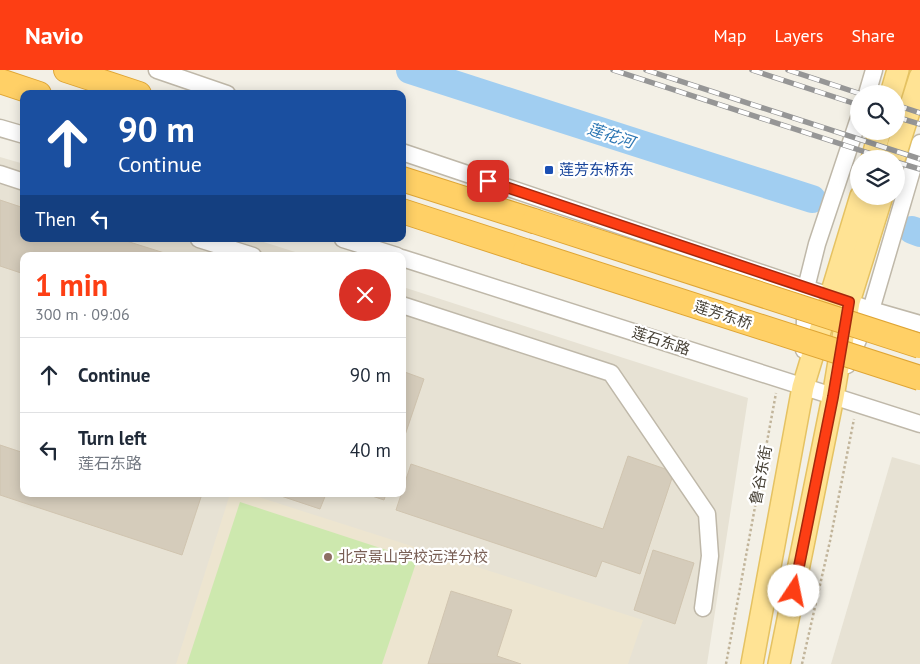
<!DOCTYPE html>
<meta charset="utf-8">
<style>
body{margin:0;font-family:"PT Sans","Noto Sans SC",sans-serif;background:#f6f6f7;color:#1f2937;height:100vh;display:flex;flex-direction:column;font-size:19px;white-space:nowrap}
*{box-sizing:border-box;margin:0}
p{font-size:16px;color:#747a83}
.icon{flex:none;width:28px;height:28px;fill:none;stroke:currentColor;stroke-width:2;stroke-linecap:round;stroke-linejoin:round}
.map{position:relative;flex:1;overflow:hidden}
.details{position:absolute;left:20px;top:182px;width:386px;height:245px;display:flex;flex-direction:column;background:#fff;border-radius:10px;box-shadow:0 2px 12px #0003}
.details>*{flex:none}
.top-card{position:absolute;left:20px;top:20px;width:386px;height:152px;border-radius:10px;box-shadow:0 2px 12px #0003;background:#1a4fa0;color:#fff;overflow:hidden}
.tools{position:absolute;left:850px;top:15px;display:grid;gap:10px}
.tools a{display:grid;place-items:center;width:55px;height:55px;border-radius:50%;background:#fff;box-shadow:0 2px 12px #0003;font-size:25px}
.pin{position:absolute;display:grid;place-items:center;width:42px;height:42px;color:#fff;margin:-21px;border-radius:10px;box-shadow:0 2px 8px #0006}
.me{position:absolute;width:55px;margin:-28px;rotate:11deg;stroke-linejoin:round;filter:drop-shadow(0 0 4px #0008)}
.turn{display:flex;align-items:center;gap:18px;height:105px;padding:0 15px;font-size:22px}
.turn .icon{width:65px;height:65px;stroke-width:2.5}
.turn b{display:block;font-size:35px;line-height:42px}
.then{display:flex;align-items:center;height:48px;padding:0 15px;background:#0003;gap:10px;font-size:19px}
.round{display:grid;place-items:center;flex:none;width:52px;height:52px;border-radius:26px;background:#f6f6f7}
.headline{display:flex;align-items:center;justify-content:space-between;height:85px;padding:0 15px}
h1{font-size:30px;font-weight:600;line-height:38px;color:#fd3e14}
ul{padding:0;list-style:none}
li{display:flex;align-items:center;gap:15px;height:75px;padding:0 15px;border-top:1px solid #e0e1e3}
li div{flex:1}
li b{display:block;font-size:19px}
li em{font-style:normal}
header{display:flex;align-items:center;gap:30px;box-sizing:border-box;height:70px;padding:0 25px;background:#fd3e14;color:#fff}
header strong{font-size:24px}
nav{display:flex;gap:28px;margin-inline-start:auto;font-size:18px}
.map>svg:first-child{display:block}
</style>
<header>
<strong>Navio</strong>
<nav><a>Map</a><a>Layers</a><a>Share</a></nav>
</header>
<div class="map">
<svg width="920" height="594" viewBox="0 0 920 594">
<rect width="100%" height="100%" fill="#f3f0e6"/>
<g fill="#e7e2d4">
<path d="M0,87L24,94V169H254L308,186H24V424H402L403,217L748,328L707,594H0Z"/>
<path d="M892,387L920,395V594H831Z"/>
</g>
<path fill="#ede5d0" d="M230,424H249L643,550L628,594H176Z"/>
<path fill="#cde8ae" d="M240,432L417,490L382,594H187Z"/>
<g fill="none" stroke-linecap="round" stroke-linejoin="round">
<g stroke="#a1cef1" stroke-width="28">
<path d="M410,0L812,129"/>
<path d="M912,160L920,163"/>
</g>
</g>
<g fill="#d5ccbb" stroke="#d0c4af">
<path d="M0,130L24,138V169H120L174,186H24V204L0,196Z"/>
<path d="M402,301L424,309L402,374Z"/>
<path d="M0,375L24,383V424H148L155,426L156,424H202L182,485L0,425Z"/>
<path d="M628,386L674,402L640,504L602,491L596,507L396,440L411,394L603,459Z"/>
<path d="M282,424H326L320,439L281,426Z"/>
<path d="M366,424H386L384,430Z"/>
<path d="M653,480L694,493L675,554L634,540Z"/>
<path d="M451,521L512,540L497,586L521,594H428Z"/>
</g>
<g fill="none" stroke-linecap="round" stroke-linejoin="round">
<g stroke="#bfb8a9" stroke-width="19">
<g id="minor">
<path d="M157,0L227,24"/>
<path d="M867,24L874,0"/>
<path d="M0,58L24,65"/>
<path d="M402,82L871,240L920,254"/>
<path d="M0,104L24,112"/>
<path d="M199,169L253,186"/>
<path d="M343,169L397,186"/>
<path d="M402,188L920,354"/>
<path d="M402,235L611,303L707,444L710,486L703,538"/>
<path d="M804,280L806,218L817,174L859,48"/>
<path d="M847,295L871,240L920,73"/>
</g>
</g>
<g stroke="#e5c262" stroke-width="24">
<g id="major">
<path d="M891,24L898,0"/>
<path d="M872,89L880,61"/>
<path d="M894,89L920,7"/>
<path d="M752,594L803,317L861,126"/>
<path d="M779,594L833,327L849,232L882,126"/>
</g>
</g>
<g stroke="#dfa534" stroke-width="26">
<g id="highway">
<path d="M66,0L139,24"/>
<path d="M0,11L39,24"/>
<path d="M402,109L534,151"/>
<path d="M402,141L525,181"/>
</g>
</g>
<g stroke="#c1b49a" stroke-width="2.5" stroke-dasharray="2.5 2.5" stroke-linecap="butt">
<path d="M726,594L776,323"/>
<path d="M802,594L830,471L854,349"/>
</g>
<use href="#minor" stroke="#fff" stroke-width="16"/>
<use href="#major" stroke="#ffe394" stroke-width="21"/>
<use href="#highway" stroke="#ffd066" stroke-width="24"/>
<g stroke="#969696" stroke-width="5.5">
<g id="rail">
<path d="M613,0L887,89"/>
<path d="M646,0L920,89"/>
<path d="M752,0L859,35"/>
<path d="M788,0L861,24"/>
<path d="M896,35L920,43"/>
<path d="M896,47L920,54"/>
<path d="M896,92L920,99"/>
</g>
</g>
<use href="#rail" stroke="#fff" stroke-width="4" stroke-dasharray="11" stroke-linecap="butt"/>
<g stroke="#dfa534" stroke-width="26" stroke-linecap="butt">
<g id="highway-bridge">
<path d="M534,151L920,276"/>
<path d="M525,181L920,308"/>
</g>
</g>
<use href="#highway-bridge" stroke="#ffd066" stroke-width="24"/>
</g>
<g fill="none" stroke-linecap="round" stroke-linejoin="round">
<g stroke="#a4280d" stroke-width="12">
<path id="route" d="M488,111L849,232L833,327L794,521"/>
</g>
<use href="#route" stroke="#fd3e14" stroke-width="9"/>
</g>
<rect fill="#1a4fb4" stroke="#fff" stroke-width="2" x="544" y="95" width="10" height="10" rx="2.5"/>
<circle fill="#8d6e63" stroke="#fff" stroke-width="2" cx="328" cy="487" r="5"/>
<g text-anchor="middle" stroke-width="4.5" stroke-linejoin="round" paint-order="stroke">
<g font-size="15" fill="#164399" stroke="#fff" text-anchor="start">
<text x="559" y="105">莲芳东桥东</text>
</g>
<g font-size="15" fill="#464035" stroke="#fff">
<text transform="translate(723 245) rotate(18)" y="5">莲芳东桥</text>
<text transform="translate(661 271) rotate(18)" y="5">莲石东路</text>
<text transform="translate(761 405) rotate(-79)" y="5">鲁谷东街</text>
</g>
<g font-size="15" fill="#785e54" stroke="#fff" text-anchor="start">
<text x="338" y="492">北京景山学校远洋分校</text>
</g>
<g font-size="16" font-style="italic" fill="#2d77b4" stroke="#fff">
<text transform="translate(611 65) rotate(18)" y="6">莲花河</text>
</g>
</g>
</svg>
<div class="tools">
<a><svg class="icon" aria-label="search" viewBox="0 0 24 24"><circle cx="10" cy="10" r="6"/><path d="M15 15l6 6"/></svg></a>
<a><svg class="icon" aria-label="layers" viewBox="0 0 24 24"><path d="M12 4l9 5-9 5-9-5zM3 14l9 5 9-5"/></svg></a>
</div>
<div class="pin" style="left:488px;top:111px;background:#d93025"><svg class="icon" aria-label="arrive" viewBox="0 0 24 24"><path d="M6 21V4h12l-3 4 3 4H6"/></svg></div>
<svg class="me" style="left:794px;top:521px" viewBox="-20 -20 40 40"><circle r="19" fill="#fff"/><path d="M0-13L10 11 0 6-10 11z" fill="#fd3e14"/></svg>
<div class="top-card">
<div class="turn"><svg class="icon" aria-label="ahead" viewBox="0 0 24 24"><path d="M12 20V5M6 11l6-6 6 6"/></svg><div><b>90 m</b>Continue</div></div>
<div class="then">Then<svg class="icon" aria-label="left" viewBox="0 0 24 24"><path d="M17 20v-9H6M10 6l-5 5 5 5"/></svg></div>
</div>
<section class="details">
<div class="headline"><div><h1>1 min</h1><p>300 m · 09:06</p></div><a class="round" style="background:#d93025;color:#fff"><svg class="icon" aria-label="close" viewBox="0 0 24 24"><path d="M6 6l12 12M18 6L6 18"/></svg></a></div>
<ul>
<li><svg class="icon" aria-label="ahead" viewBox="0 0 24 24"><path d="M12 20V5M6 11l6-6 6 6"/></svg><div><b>Continue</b></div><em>90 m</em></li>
<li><svg class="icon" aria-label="left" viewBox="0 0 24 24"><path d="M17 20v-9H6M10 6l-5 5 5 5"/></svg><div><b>Turn left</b><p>莲石东路</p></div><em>40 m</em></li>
</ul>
</section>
</div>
